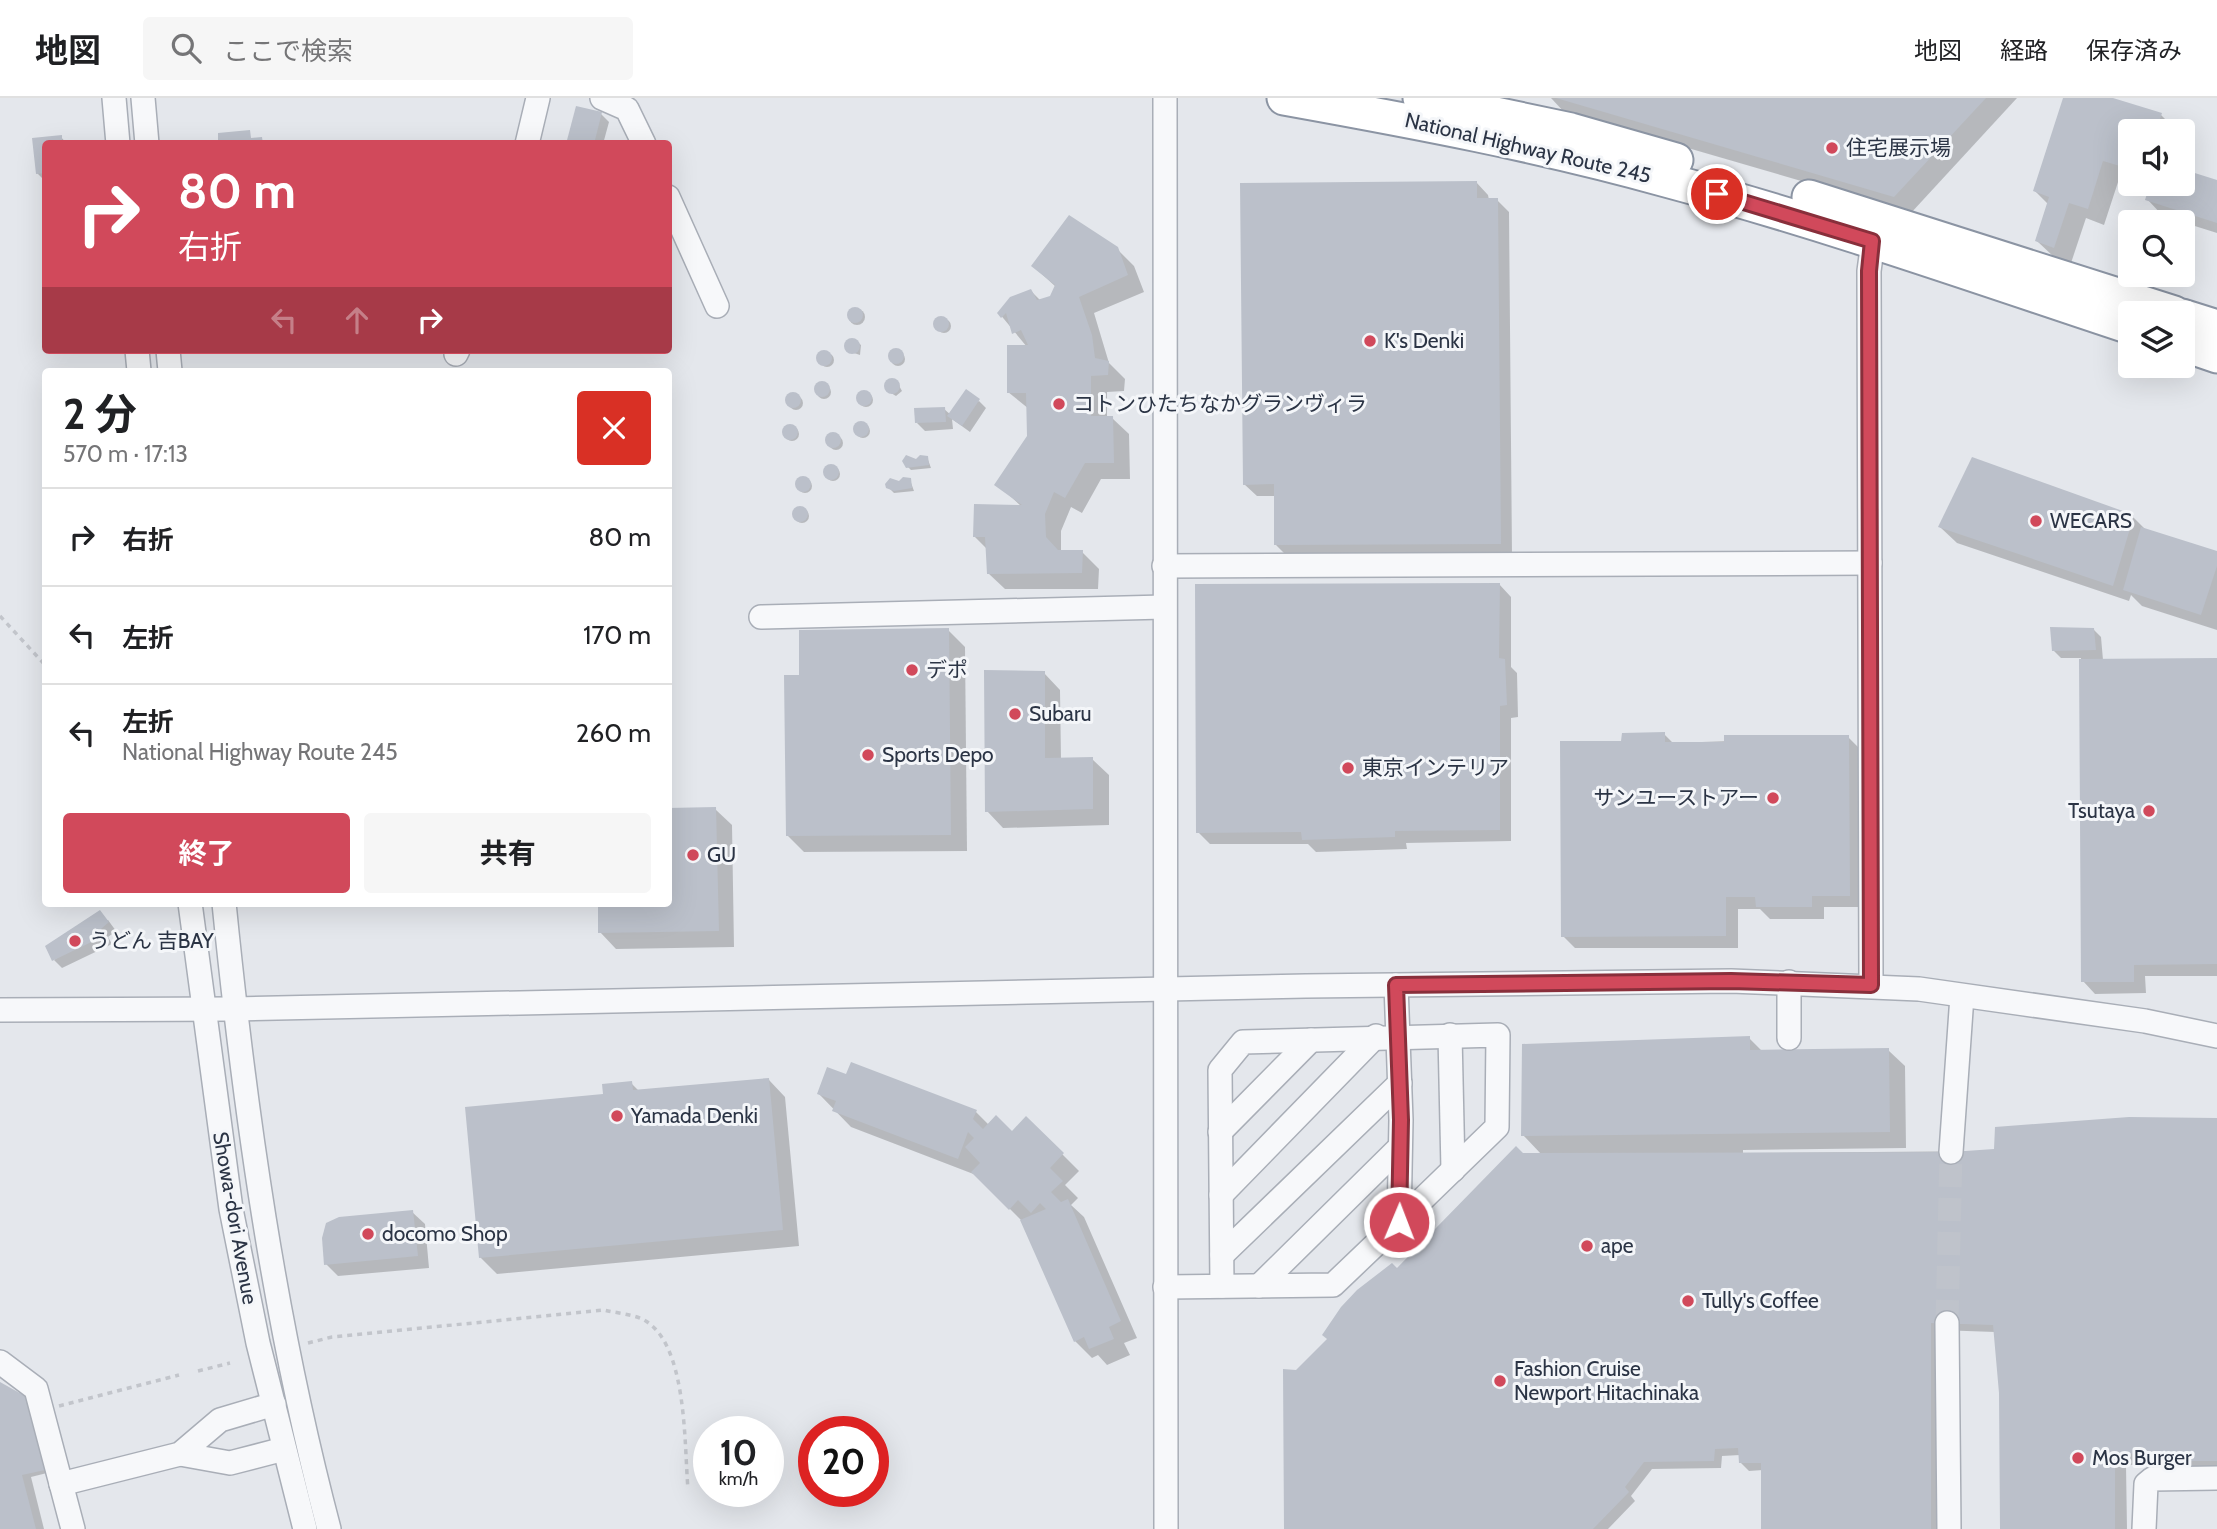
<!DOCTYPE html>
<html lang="ja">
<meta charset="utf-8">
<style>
body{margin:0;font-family:Cabin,"Noto Sans JP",sans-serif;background:#f6f6f6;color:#202124;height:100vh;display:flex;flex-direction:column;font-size:26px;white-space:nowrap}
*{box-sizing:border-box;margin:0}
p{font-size:23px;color:#757577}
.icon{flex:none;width:38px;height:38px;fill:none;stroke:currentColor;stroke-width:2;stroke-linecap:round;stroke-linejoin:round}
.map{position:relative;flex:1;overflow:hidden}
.details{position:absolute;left:42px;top:270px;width:630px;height:539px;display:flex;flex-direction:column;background:#fff;border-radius:7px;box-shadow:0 7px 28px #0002}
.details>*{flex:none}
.banner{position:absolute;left:42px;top:42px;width:630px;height:214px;border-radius:7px;box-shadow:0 7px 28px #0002;background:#d1495b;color:#fff;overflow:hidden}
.buttons{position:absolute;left:2118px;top:21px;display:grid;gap:14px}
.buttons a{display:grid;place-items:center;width:77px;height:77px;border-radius:7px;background:#fff;box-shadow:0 7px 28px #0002;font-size:35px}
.speed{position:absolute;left:693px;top:1318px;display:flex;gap:14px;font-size:35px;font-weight:700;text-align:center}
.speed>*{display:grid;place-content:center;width:91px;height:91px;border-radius:50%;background:#fff;box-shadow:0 7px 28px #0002;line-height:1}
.speed small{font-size:18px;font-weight:400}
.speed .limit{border:10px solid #d22;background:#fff;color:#111}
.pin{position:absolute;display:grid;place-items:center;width:60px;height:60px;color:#fff;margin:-30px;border:4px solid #fff;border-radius:50%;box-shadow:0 2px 7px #0007}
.me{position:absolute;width:77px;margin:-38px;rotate:1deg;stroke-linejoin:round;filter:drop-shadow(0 0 5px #0008)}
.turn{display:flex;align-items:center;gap:24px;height:147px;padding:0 21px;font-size:32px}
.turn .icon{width:91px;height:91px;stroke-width:2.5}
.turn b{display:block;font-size:49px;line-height:60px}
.lanes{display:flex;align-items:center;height:66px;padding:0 21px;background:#0003;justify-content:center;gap:35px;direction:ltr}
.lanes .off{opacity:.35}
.round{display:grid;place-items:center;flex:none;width:74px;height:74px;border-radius:7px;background:#f6f6f6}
.summary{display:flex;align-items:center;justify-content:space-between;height:119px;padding:0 21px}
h1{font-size:42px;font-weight:700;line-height:52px}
.button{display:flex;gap:14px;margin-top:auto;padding:14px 21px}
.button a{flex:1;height:80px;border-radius:7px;background:#d1495b;color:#fff;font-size:28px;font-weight:700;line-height:80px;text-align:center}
.button a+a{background:#f6f6f6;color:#202124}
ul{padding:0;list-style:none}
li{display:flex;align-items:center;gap:21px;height:98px;padding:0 21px;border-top:2px solid #e0e0e0}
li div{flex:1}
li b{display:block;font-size:26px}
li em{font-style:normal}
header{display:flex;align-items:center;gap:42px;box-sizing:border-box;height:98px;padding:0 35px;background:#fff;border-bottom:2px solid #e0e0e0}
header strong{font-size:33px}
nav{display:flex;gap:38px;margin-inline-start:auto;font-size:24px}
.search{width:490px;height:63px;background:#f6f6f6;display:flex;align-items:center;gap:18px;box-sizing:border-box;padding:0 24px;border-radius:7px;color:#757577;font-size:26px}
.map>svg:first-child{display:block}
</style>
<header>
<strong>地図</strong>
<div class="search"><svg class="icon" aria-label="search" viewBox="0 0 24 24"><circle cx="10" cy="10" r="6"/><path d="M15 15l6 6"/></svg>ここで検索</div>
<nav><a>地図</a><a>経路</a><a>保存済み</a></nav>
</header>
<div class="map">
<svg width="2217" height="1431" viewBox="0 0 2217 1431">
<rect width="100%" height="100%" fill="#e4e7ec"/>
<g fill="#0003">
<path d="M1551,0H2017L1911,115L1564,14Z"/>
<path d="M2065,0H2107L2161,17L2177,33H2130V81L2120,78L2104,127L2086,120L2071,165L2054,159L2037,143L2049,107L2035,93Z"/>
<path d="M601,16L609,24L603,46H568Z"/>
<path d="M61,39L67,46H46L45,83L37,75L34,42Z"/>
<path d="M1476,84L1488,97L1489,102H1497L1509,114L1512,457L1288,459L1276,447V398H1257L1244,386Z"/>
<path d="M2217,84V135L2163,118L2147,101L2151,88L2144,86Z"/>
<path d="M1117,151L1134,168L1144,194L1094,215L1109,265L1125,281L1124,293L1107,294V320H1112L1129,336L1130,381H1101L1082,415L1071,409L1061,433V454H1082L1099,471L1098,491H1005L988,475L987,451L974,438L1021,408L997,386L1029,338V311L1008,294L1027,249L999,215L1031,193L1041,203L1051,200L1056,189L1033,168Z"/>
<circle cx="857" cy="219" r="8"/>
<circle cx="944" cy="228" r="7"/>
<path d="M848,244H857L861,247L860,257L848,253Z"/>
<circle cx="898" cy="261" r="7"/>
<circle cx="827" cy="262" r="7"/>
<path d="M888,284H897L902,293L896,298L891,295L887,291Z"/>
<circle cx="824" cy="294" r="7"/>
<circle cx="866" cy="302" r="7"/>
<circle cx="796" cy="305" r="7"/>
<path d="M979,303L986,310L970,334L952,321L953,331L925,333L917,325L944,311L951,317Z"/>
<circle cx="863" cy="333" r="7"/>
<circle cx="792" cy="336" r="7"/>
<circle cx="836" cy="345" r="7"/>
<path d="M927,359L931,370L911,372L907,368Z"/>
<circle cx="833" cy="376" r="7"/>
<circle cx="805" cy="388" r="7"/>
<path d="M910,382L914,393L894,395L890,391Z"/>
<circle cx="802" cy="418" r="7"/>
<path d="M2133,419L2147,433L2217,455V532L2142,508L2131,497L2129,503L1957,445L1940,429Z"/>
<path d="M1499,486L1511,499V569L1517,575L1518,619L1511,620V743L1406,745L1407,751L1316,754L1308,746H1210L1198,734Z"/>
<path d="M2093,531L2101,539L2103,562L2217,561V878H2145L2146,895L2095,896L2083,883L2081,560H2061L2053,552Z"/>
<path d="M948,532L965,549L967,753L804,754L788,738L801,579Z"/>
<path d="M1044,575L1060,592L1061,662L1092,661L1109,677V727L1003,730L987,713Z"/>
<path d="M1664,636L1673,645L1848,639L1860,651L1861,809H1824V821H1770L1760,811H1738V850H1575L1563,838L1623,645Z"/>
<path d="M715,711L732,727L734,849L616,851L600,834L599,805H668Z"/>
<path d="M108,822L116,833L108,839L112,846L62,870L54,862Z"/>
<path d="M1749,940L1762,953L1888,952L1905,968L1906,1050L1743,1052V1055L1994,1053L2217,1021V1374H2195L2187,1366L2126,1367L2127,1431H2002L2001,1295L1995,1234L1938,1232L1939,1431H1763V1372L1749,1373L1741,1365L1740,1357L1722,1358L1721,1370L1652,1371L1631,1398L1635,1403L1608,1431H1286L1297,1274L1398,1172L1523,1057H1542L1523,1037Z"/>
<path d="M769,982L785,999L799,1148L497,1176L480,1159L604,998L631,985L640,994Z"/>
<path d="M819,996L976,1014L989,1027L1012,1035L1026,1020L1079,1073L1065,1087L1078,1100L1071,1107L1084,1119L1137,1240L1124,1245L1130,1257L1107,1267L1098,1257L1092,1260L1075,1243L1023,1124L976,1077L851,1029Z"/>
<path d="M412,1114L425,1126L429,1170L338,1178L326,1166Z"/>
<path d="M0,1286L28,1304L47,1375L31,1379L44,1431H0Z"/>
</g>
<g fill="#bbc0ca">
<path d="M1556,0H1986L1894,99Z"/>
<path d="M2063,0H2113L2162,15L2156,33H2130V71L2103,63L2088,111L2069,105L2054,150L2035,143L2049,99L2033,93Z"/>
<path d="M576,8L602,14L594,46H566Z"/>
<path d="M250,32L251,40L262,39L263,46H218V35Z"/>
<path d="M62,37V46H46V75L36,76L32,40Z"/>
<path d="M2182,71L2217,82V125L2145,102L2150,86H2182Z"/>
<path d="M1477,83V100H1498L1501,446L1274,447V386L1243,387L1240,85Z"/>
<path d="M1069,117L1118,149L1128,177L1079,199L1092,237L1095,260L1109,263L1108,277L1091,278V318H1113L1114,365H1085L1065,400L1054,394L1045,416L1046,439L1058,452H1083L1082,475L987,476L985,439H973L974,406L1022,407L994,387L1027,338L1026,295H1007V247H1028L1021,232L1012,236L1006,215L1001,220L997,215L1010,199L1031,191L1037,202L1050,198L1055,187L1031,168Z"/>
<circle cx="855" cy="217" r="8"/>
<circle cx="941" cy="226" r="8"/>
<circle cx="852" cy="248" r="8"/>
<circle cx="896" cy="258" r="8"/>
<circle cx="824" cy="260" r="8"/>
<circle cx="892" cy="288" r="8"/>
<circle cx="822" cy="291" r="8"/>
<path d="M966,291L980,301L962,328L947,318Z"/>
<circle cx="864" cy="300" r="8"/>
<circle cx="793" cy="302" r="8"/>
<path d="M945,309L946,324L915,325L914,310Z"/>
<circle cx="861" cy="331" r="8"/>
<circle cx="790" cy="334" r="8"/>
<circle cx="833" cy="342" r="8"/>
<path d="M906,357L916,361L920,357L928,358L929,367L906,370L902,363Z"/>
<path d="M1972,359L2134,417L2113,488L1938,429Z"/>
<circle cx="831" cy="374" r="8"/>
<circle cx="803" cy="386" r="8"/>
<path d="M903,379L911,380L912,390L894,393L886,390L885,386L890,380L899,383Z"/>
<circle cx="800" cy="416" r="8"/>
<path d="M2141,429L2217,453V468L2201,517L2123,492Z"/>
<path d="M1500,485L1499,560L1505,561L1507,607L1500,608V732L1395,733V739L1302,742L1301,734L1196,735L1195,486Z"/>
<path d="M2050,529L2094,530L2096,552L2052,553Z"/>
<path d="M949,530L951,737L786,738L784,577H799V532Z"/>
<path d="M2217,560V866L2134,867V884H2081L2079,561Z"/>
<path d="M984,572L1045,573V660L1093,659V711L985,714Z"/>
<path d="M1665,634V644H1724V637H1849L1850,798H1812V809H1756L1755,799H1726V838L1561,839L1560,643H1621L1622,635Z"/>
<path d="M716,709L719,833L598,835V805H668V710Z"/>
<path d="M100,812L109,824L101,831L106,837L52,863L45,848Z"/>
<path d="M1750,938V952L1889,950L1890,1034L1521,1038L1522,946Z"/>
<path d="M851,964L977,1012L973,1021L983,1031L996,1017L1012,1033L1026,1018L1064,1055L1050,1070L1063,1083L1051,1094L1061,1104L1068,1101L1121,1223L1109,1229L1114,1241L1089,1251L1084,1239L1074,1244L1020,1122L1046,1111L1040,1105L1031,1115L1018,1102L1009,1112L971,1074L980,1065L965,1049L974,1040L968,1034L958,1061L832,1013L836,1003L817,996L827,969L846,976Z"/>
<path d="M769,980L783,1132L479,1160L465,1009L603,996L602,986L632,983L633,992Z"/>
<path d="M2129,1019L2217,1020V1363H2181L2178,1355L2115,1356V1431H2000L1999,1295L1993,1227L1931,1225V1431H1761V1365H1739L1738,1350L1715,1351L1714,1363L1644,1364L1625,1389L1629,1394L1593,1431H1284L1283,1271L1296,1272L1327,1241L1322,1237L1341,1209L1357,1192L1392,1165L1397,1170L1516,1048L1523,1055L1951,1054L1994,1051L1995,1029Z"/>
<path d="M413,1112L418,1158L324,1167L322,1140L326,1125L339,1119Z"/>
<path d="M0,1284L25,1298L45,1372L22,1377L36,1431H0Z"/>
</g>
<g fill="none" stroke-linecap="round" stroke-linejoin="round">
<path stroke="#bfc3cb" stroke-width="23" stroke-dasharray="23 11" stroke-linecap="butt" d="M1947,1225L1951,1054"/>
<g stroke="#a9aeb7" stroke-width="26">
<g id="minor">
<path d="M114,0L118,46"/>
<path d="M143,0L147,46"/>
<path d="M602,0L627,11L644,46"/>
<path d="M1165,0L1166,1431"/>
<path d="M527,46L538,0"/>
<path d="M668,99L717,208"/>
<path d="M137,252L139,273"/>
<path d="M168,252L170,273"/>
<path d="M456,256L458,252"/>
<path d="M1164,468L1870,465"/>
<path d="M761,519L1164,509"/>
<path d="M190,805L231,1111L258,1245L305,1431"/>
<path d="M224,805C245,1015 275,1227 329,1431"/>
<path d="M1789,884V940"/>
<path d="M1871,887L1869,173L1873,143"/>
<path d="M0,912L235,911L1306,888L1731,883L1919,891L2145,923L2217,938"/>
<path d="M1450,937L1453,1072"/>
<path d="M1220,1034L1311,942"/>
<path d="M1951,1054L1962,898"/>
<path d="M1221,1097L1376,938"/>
<path d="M1222,1157L1400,985"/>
<path d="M1222,1188L1220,972L1243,944L1498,937L1497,1029L1399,1124"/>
<path d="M1259,1188L1400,1049"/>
<path d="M1165,1189L1333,1187L1399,1124L1401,1022L1396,887"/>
<path d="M1947,1225L1949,1431"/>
<path d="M0,1264L36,1291L73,1431"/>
<path d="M180,1356L230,1365L284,1351"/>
<path d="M61,1386L180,1356L220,1322L274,1306"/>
<path d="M2144,1431L2146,1386L2152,1381L2217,1380"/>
</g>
</g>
<g stroke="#8b94a3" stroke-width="37">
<g id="highway">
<path d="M1284,0C1412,23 1541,47 1666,82C1823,124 1976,178 2130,229"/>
<path d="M1420,0L1571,32L1676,62"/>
<path d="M1809,99L2174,215"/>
<path d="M2182,218L2217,229"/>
<path d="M2182,246L2217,258"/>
</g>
</g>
<g stroke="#c2c5cb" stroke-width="3.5" stroke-dasharray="5 5" stroke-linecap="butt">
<path d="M0,518L46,568"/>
<path d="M308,1245L332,1239L604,1212C616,1215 631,1216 642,1221C688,1243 684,1347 688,1391"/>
<path d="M198,1273L230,1265"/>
<path d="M59,1308L179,1277"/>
</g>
<use href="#minor" stroke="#f7f8fa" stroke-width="23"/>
<use href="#highway" stroke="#fff" stroke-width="33"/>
</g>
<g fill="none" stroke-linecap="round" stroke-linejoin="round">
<g stroke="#882f3b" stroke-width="18">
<path id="route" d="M1399,1124L1401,1022L1396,887L1731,883L1871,887L1869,173L1872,143L1717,96"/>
</g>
<use href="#route" stroke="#d1495b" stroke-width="12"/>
</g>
<g fill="#d1495b" stroke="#f4f6f9" stroke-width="2.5">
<circle cx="1832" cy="50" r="7"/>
<circle cx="1370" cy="243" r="7"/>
<circle cx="1059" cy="306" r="7"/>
<circle cx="2036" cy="423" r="7"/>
<circle cx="912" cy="572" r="7"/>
<circle cx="1015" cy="616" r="7"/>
<circle cx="868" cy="657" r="7"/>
<circle cx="1348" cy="670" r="7"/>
<circle cx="1773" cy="700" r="7"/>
<circle cx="2149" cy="713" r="7"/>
<circle cx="693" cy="757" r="7"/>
<circle cx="75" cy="843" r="7"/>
<circle cx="617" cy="1018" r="7"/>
<circle cx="368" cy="1136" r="7"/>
<circle cx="1587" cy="1148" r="7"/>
<circle cx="1688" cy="1203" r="7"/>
<circle cx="1500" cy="1283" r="7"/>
<circle cx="2078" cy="1360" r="7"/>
</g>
<g text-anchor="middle" stroke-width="6" stroke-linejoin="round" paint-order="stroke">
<g font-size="21" fill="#2b3445" stroke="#f4f6f9">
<text transform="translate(1528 50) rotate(13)" y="7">National Highway Route 245</text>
<text transform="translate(235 1120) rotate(80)" y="7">Showa-dori Avenue</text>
</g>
<g font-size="21" fill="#2b3445" stroke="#f4f6f9" text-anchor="start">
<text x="1846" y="57">住宅展示場</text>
<text x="1384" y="250">K's Denki</text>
<text x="1073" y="313">コトンひたちなかグランヴィラ</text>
<text x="2050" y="430">WECARS</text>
<text x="926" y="579">デポ</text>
<text x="1029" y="623">Subaru</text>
<text x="882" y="664">Sports Depo</text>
<text x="1362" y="677">東京インテリア</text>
<text x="1759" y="707" text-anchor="end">サンユーストアー</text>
<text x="2135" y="720" text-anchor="end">Tsutaya</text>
<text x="707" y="764">GU</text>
<text x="89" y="850">うどん 吉BAY</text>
<text x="631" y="1025">Yamada Denki</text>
<text x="382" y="1143">docomo Shop</text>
<text x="1601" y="1155">ape</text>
<text x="1702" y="1210">Tully's Coffee</text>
<text x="1514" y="1278">Fashion Cruise<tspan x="1514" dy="24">Newport Hitachinaka</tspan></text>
<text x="2092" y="1367">Mos Burger</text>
</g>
</g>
</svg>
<div class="buttons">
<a><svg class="icon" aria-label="sound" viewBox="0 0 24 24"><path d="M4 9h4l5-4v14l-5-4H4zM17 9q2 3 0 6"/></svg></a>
<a><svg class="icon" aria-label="search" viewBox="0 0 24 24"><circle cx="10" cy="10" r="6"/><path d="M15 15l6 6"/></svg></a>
<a><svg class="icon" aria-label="layers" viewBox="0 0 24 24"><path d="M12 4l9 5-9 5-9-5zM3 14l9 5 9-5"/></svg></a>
</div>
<div class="speed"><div>10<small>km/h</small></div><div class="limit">20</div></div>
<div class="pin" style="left:1717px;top:96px;background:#d93025"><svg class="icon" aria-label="arrive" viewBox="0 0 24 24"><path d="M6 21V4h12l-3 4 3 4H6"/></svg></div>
<svg class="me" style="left:1399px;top:1124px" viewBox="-20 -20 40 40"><circle r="17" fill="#d1495b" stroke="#fff" stroke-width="3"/><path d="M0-11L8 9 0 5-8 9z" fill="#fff"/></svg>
<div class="banner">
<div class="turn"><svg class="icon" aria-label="right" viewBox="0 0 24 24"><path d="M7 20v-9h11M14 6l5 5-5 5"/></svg><div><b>80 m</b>右折</div></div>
<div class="lanes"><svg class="icon off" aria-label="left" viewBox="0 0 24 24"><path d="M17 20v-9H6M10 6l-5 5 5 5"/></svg><svg class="icon off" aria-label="ahead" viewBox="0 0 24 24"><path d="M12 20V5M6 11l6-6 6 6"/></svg><svg class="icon" aria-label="right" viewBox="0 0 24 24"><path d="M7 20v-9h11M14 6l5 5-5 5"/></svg></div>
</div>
<section class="details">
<div class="summary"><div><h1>2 分</h1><p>570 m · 17:13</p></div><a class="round" style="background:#d93025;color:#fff"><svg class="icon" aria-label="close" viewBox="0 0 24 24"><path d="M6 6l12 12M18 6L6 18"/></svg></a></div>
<ul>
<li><svg class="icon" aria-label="right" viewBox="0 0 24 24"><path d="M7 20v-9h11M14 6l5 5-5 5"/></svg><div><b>右折</b></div><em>80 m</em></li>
<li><svg class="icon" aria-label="left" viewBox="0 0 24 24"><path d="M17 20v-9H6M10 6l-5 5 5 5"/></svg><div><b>左折</b></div><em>170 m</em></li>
<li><svg class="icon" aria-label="left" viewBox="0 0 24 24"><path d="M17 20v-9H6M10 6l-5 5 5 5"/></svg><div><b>左折</b><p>National Highway Route 245</p></div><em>260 m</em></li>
</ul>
<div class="button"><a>終了</a><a>共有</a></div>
</section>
</div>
